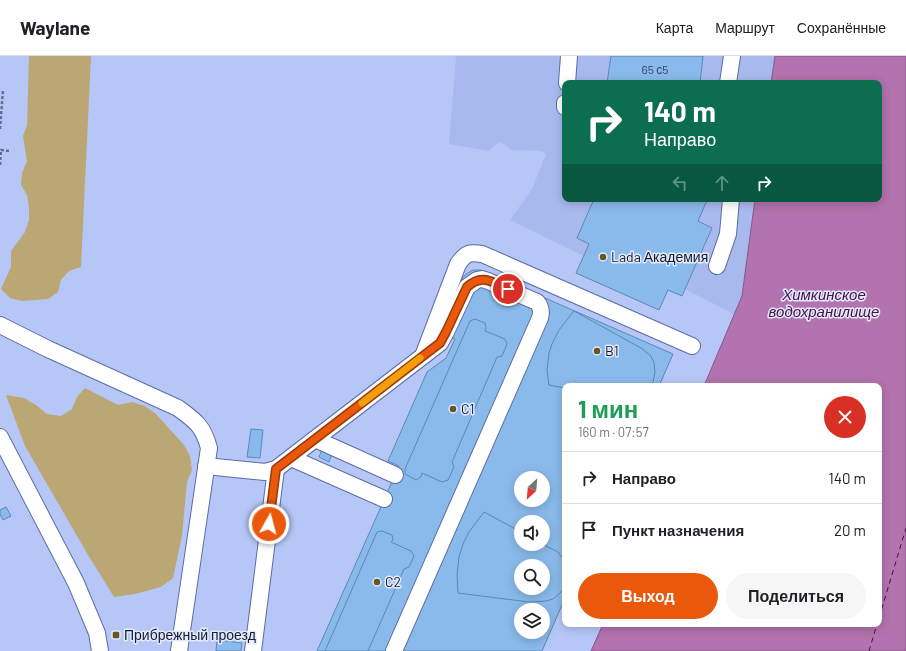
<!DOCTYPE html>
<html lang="ru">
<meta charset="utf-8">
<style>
body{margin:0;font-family:Barlow,sans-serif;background:#f6f6f6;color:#202124;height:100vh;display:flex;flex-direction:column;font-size:15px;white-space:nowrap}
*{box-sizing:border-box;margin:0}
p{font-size:13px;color:#757577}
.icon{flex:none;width:22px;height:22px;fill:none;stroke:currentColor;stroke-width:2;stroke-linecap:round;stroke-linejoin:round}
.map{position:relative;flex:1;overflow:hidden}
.drawer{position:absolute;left:562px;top:327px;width:320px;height:244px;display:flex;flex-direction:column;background:#fff;border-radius:8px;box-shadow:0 2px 10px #0003}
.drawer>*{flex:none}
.hud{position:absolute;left:562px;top:24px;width:320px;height:122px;border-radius:8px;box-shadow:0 2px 10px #0003;background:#0b6e4f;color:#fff;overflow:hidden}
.needle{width:26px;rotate:206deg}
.buttons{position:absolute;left:514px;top:415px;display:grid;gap:8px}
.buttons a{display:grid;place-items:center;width:36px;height:36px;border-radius:50%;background:#fff;box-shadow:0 2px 10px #0003;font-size:20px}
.pin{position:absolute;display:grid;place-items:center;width:34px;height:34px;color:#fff;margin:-17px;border:2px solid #fff;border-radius:50%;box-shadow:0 1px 4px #0007}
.me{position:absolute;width:44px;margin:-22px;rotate:7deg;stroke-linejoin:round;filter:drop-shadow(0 0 3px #0008)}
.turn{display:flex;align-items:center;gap:14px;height:84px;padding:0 16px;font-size:18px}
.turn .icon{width:52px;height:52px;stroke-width:2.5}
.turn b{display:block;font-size:28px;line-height:34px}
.lanes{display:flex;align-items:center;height:38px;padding:0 16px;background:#0003;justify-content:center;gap:20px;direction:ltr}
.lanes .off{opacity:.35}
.round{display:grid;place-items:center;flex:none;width:42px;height:42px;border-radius:21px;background:#f6f6f6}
.overview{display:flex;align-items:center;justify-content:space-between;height:68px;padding:0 16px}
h1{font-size:24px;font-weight:700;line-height:30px;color:#1e9e55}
.primary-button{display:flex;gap:8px;margin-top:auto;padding:8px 16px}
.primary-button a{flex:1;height:46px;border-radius:24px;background:#ea580c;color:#fff;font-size:16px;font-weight:700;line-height:46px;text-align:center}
.primary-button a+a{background:#f6f6f6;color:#202124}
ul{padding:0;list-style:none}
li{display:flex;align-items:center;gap:12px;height:52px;padding:0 16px;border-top:1px solid #e0e0e0}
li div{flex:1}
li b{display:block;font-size:15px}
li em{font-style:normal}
header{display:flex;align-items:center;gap:24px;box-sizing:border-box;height:56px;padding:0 20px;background:#fff;border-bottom:1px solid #e0e0e0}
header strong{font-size:19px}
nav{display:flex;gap:22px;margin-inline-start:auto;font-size:14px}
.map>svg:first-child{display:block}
</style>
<header>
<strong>Waylane</strong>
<nav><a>Карта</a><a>Маршрут</a><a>Сохранённые</a></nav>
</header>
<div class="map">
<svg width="906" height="595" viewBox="0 0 906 595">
<rect width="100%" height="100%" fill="#b6c7f7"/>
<path fill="#a8b9ed" d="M456,0H775L771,27H565V143H755L742,240L734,258L685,233L682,240L584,200L510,164L532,133L546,98L541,95L511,94L507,90L499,86L488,95L449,88Z"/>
<g fill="#bba773">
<path d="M29,0H91L81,211L69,215L61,224L58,236L48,243L22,245L10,242L1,233L11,211V195L25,176L29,164V152L27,139L21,129L22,117L27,105L23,80L27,69Z"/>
<path d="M85,332L118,349L132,346L145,350L156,358L184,389L190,400L192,414L187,426L182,480L173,522L161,531L135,538L114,541L88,499L25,390L6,339L24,342L36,349L47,358L61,360L72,353L77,341Z"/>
</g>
<path fill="#b373ae" stroke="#845989" d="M775,0H906V595H591L603,568H879V330H704L742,240L755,143H879V27H771Z"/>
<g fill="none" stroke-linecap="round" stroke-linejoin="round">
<g stroke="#490e47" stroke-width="1" stroke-dasharray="5 4" stroke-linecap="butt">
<path d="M879,562L906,472"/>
<path d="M869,595L877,568"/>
</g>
</g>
<g fill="#8abaeb" stroke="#5b89b7" fill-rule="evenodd">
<path d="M611,0H703L700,27H607Z"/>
<path d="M594,143H705L707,144L698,165L712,172L682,240L668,234L659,254L576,217L589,188L577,182Z"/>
<path d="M473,214H481L673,298L659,330H565V450L563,461L565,468V542L542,595H317L399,410L388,405L427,316L446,302L455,283L438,276L460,225L466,218ZM521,422H543V444H521ZM521,466H543V488H521ZM521,510H543V532H521ZM521,554H543V576H521Z"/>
<path d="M574,255L641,292L651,300L654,307L655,316L653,326L650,330H565V332L549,329L547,314L549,297L552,288L559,274Z"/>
<path d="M475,263L485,267L486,272L485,275L505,283L507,288L502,300L497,301L452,406L454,411L448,424L442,426L422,417L421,421L416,424L405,418V413L470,265Z"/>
<path d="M251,373L263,374L260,402L247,401Z"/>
<path d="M322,393L332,398L329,406L319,401Z"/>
<path d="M6,451L11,460L3,464L0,458V454Z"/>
<path d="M484,456L521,476V488H542L558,496L565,505V531L560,537L553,543L546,545L529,546L458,537L457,518L459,501L463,488L469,476ZM521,510H543V532H521Z"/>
<path d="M382,475L392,479L393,484L391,486L411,495L414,500L409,511L404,513L368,595H325L377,476Z"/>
<path d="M217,584L242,587L241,595H216Z"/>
</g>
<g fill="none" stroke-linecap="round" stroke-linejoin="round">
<g stroke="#5b6da3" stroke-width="18">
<g id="minor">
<path d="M567,27L569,0"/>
<path d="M728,27L732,0"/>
<path d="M565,47V51"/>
<path d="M717,210L728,178L731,143"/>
<path d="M0,269L48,293L178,352C196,365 203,370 209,392L179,595"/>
<path d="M423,300L458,208C466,197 469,196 482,198L692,290"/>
<path d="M0,381L76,527L97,577L100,595"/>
<path d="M315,383L395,419"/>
<path d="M291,402L384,443"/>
<path d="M206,410L265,416L276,413L440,287L446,276L467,231L477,224L482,223L488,225L537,246C541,251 542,255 540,262L394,595"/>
<path d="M253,595L276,413"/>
</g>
</g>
<g stroke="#606b8d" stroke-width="2.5" stroke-dasharray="3 2" stroke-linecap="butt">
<path d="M0,73L3,34"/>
<path d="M0,109L1,94L9,95"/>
</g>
<use href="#minor" stroke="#fff" stroke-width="16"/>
</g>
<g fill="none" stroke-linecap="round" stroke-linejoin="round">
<g stroke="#983908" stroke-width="10">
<path id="route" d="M269,468L276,413L440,287L446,276L467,231C482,217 492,226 508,233"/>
</g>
<use href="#route" stroke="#ea580c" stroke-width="7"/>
<path stroke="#f59e0b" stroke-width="7" d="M362,347L420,302"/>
</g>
<g fill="#685624" stroke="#e2e9fb" stroke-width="1.5">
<circle cx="603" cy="201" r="4"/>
<circle cx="597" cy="295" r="4"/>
<circle cx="453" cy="353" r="4"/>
<circle cx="377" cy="526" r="4"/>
<rect x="112" y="575" width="8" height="8" rx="2"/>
</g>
<g text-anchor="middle" stroke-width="3" stroke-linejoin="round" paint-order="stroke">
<g font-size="12" fill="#324460">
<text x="655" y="18">65 с5</text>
</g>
<g font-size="14" fill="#151c32" stroke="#e2e9fb" text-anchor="start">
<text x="611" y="206">Lada Академия</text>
<text x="605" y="300">B1</text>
<text x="461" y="358">C1</text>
<text x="385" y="531">C2</text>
<text x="124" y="584">Прибрежный проезд</text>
</g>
<g font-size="15" font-style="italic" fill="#490e47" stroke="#e2e9fb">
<text x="824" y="244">Химкинское<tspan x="824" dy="17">водохранилище</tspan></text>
</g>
</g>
</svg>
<div class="buttons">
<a><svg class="needle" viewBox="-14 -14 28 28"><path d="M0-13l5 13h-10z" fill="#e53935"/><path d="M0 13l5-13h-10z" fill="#757577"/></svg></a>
<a><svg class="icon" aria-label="sound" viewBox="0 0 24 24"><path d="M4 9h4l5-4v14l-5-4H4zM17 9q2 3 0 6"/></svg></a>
<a><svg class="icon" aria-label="search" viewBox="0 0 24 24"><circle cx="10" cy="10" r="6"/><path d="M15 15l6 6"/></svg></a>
<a><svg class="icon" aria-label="layers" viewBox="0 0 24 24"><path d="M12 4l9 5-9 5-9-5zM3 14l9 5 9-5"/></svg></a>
</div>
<div class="pin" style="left:508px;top:233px;background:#d93025"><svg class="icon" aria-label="arrive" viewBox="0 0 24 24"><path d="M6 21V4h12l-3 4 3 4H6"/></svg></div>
<svg class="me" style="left:269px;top:468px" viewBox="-20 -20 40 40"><circle r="17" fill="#ea580c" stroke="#fff" stroke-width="3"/><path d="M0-11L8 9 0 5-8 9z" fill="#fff"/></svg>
<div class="hud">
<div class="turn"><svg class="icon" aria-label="right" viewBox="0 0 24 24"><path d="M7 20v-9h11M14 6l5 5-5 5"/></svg><div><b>140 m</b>Направо</div></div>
<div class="lanes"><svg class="icon off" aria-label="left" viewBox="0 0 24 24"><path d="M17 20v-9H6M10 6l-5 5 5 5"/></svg><svg class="icon off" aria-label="ahead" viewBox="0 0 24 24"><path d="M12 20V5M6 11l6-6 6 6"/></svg><svg class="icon" aria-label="right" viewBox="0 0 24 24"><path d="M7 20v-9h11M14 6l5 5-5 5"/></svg></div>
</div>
<section class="drawer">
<div class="overview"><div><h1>1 мин</h1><p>160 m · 07:57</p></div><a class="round" style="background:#d93025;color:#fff"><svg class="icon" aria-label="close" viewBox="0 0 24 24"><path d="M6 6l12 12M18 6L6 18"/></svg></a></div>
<ul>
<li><svg class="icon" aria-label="right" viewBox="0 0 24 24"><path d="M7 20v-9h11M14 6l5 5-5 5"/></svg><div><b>Направо</b></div><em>140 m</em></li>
<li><svg class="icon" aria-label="arrive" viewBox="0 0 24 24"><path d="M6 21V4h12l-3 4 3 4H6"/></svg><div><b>Пункт назначения</b></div><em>20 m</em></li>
</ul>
<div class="primary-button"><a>Выход</a><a>Поделиться</a></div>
</section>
</div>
